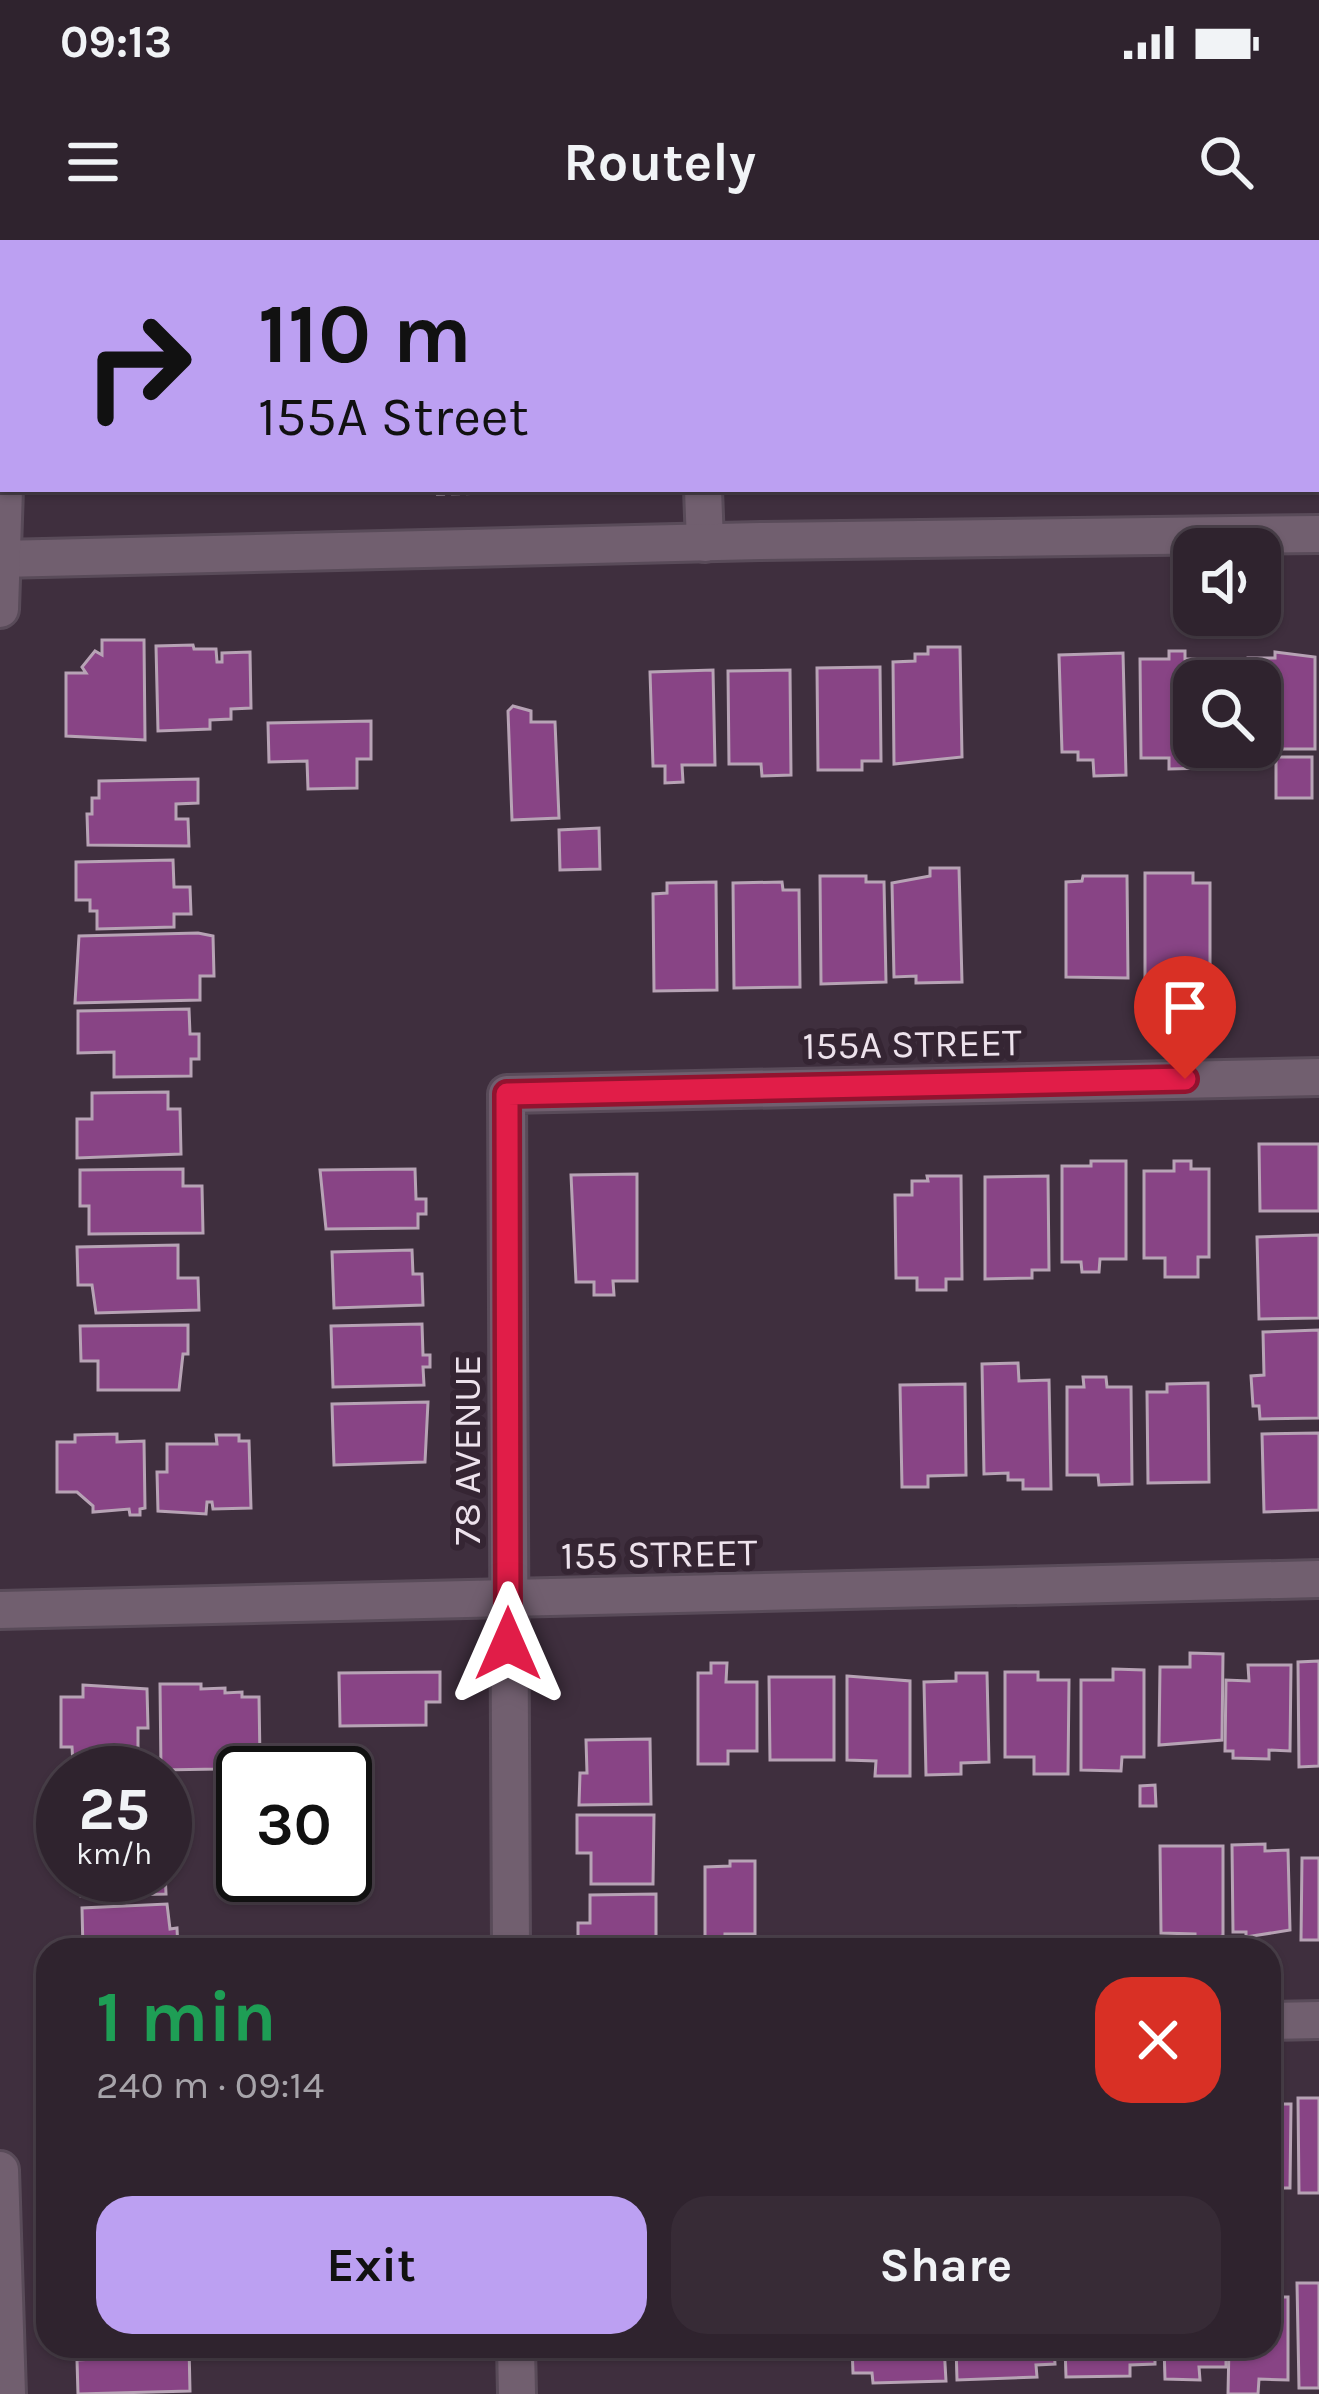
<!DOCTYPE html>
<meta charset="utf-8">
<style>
body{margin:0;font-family:Karla,sans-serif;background:#372b36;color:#f1f3f6;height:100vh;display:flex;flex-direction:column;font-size:45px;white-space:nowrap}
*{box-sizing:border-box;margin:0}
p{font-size:39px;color:#a7a4aa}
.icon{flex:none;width:66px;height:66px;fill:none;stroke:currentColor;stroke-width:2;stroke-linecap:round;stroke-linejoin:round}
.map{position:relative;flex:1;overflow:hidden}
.drawer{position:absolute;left:36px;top:1698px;width:1245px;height:420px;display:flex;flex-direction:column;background:#2f232e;border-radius:36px;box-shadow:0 3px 9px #0004,0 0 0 3px #4a404a}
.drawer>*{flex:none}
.top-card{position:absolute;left:0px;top:0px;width:1320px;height:252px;box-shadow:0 3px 9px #0004,0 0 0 3px #4a404a;background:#bca0f2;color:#111;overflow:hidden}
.buttons{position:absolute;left:1173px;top:288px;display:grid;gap:24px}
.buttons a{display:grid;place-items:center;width:108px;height:108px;border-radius:24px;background:#2f232e;box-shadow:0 3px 9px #0004,0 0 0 3px #4a404a;font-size:60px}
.speed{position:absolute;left:36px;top:1506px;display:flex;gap:24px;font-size:60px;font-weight:700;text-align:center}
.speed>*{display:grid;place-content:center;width:156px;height:156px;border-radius:50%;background:#2f232e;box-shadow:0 3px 9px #0004,0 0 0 3px #4a404a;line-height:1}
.speed small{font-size:30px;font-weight:400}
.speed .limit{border:6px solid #111;border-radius:18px;background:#fff;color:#111}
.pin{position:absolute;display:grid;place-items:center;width:102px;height:102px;color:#fff;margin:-123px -51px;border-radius:50% 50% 50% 0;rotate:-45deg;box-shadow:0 0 12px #0007}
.pin .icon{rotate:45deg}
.me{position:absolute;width:132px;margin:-66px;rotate:0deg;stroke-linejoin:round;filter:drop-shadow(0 0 9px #0008)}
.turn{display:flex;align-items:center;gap:42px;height:252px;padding:0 60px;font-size:54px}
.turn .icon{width:156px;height:156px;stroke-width:2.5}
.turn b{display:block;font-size:84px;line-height:102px}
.round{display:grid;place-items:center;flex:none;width:126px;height:126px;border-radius:36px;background:#372b36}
.headline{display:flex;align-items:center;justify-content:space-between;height:204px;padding:0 60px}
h1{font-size:72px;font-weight:700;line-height:90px;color:#1e9e55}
.cta{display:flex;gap:24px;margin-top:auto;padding:24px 60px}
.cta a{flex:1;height:138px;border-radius:36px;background:#bca0f2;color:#111;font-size:48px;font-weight:700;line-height:138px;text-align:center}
.cta a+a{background:#372b36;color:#f1f3f6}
.status{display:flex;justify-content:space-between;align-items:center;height:84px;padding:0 60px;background:#2f232e;direction:ltr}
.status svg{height:33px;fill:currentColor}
header{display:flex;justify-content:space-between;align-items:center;height:156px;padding:0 60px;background:#2f232e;font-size:54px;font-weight:700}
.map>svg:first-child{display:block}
</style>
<div class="status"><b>09:13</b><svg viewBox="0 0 49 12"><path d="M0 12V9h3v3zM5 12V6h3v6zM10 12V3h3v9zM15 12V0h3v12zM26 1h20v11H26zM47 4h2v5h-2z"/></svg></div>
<header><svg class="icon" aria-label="menu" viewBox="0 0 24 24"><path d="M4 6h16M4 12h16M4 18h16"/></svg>Routely<svg class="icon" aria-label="search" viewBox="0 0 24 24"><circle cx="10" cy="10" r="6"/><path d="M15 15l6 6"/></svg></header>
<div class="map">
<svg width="1319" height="2154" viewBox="0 0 1319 2154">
<rect width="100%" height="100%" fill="#3f2f3e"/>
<g fill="#884485" stroke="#b7a3b5" stroke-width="3">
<path d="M102,400H144L145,500L66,496V433H86L82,427L95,411L102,415Z"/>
<path d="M193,405L194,409H216L217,422H222V413L250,412L251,468L231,469V479L210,480V489L158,491L156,406Z"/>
<path d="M928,407H960L962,517L894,524L893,422L915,421V414H928Z"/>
<path d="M1169,411H1185V419H1207L1208,441H1194V507H1208L1209,528L1169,529V518H1141L1140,419H1169Z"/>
<path d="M1275,412L1315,417V509H1267L1266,485H1260V441H1248V418H1275Z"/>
<path d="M1123,413L1126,535L1094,536L1093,520H1078V512H1062L1059,415Z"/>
<path d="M880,427L881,521H862V530H818L817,428Z"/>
<path d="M713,430L715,525H682L683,542L665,543V526H653L650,432Z"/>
<path d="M790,430L791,535L762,536L761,524H729L728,431Z"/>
<path d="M513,466L531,471V482H555L559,578L512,580L508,471Z"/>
<path d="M371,481V519H357V548L308,549L307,521L269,522L268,483Z"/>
<rect x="1276" y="517" width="36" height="41"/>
<path d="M198,539V563L176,564V579H188L189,606L88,605L87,574H92V558H99V541Z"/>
<path d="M599,588L600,629L560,630L559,590Z"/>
<path d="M173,620L174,647H190L191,674H174V687L97,689V671H90V660H76V622Z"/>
<path d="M930,628H959L962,742L916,743V736L894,737L892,643L930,636Z"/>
<path d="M1145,633H1193V643H1210V740H1145Z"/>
<path d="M820,636H866V642H884L886,742L821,744Z"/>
<path d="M1083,636H1127L1128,738L1066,737V642L1082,641Z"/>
<path d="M716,642L717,750L654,751L653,654L667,653V643Z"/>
<path d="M782,642L783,650H799L800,747L734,748L733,643Z"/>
<path d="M198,693L213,696L214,736H200V760L75,763L79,696Z"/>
<path d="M189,769L190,794H199V819H191V836L114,837V812L78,813V771Z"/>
<path d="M168,852V869H180L181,914L77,918V879H92V853Z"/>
<path d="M1259,904H1319V971H1260Z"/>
<path d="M1091,921H1126V1019H1100L1099,1032H1082L1081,1022H1062V926H1091Z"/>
<path d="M1174,921H1191V929H1209V1017H1198V1037H1165V1018H1144V931H1174Z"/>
<path d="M183,929V946H202L203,993L89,994V966H80V930Z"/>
<path d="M415,929L416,959H426V974H418V988L326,989L320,930Z"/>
<path d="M637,934V1041H613L614,1055H594V1042H576L571,935Z"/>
<path d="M927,936H961L962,1039H946V1050H917V1038H896L895,955H912V941H928Z"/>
<path d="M1048,936L1049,1030H1032V1038L985,1039V937Z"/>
<path d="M1319,995V1078L1259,1079L1257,997Z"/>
<path d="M178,1005V1038H198L199,1070L96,1073L92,1045H78L77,1007Z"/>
<path d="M412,1010L413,1034H422L423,1065L334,1068L332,1012Z"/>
<path d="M422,1084L423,1115H430V1127H423L424,1145L333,1147L331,1086Z"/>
<path d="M188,1085V1114H183L179,1150H98V1121H81L80,1086Z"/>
<path d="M1319,1090V1178L1260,1179L1259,1166H1253L1251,1136L1264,1135L1263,1092Z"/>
<path d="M1018,1123L1019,1141L1049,1140L1051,1249H1023V1240H1008V1233L984,1234L982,1124Z"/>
<path d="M1083,1137H1106L1107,1147H1131L1132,1244L1099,1245L1098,1235H1067V1147H1084Z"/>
<path d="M1208,1143L1209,1242L1148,1243L1147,1152H1167V1144Z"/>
<path d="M965,1144L966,1235L928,1236V1247H902L900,1145Z"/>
<path d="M428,1162L425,1222L334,1225L332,1164Z"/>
<path d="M1319,1193V1270L1264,1272L1262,1194Z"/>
<path d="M117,1194V1202L144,1201L145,1268L140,1269V1275H130L129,1269L93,1272V1266L77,1252H57V1202H75V1195Z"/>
<path d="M216,1195H239V1201H249L251,1268L213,1269L212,1262H207L206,1274L158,1271L157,1232H167V1204H217Z"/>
<path d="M1190,1413L1223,1414L1222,1500L1159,1505L1160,1427H1190Z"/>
<path d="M1319,1421V1526L1299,1527L1298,1422Z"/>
<path d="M711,1423H727L726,1442H757V1511H728V1524H698V1433H711Z"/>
<path d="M1248,1425H1291L1290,1511L1269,1510V1519L1233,1518V1511H1225L1226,1440L1249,1441Z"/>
<path d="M1113,1429L1144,1430V1517H1122L1121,1531L1081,1530V1440H1113Z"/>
<path d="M440,1432V1462H426V1485L340,1486L339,1433Z"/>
<path d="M1005,1432H1038V1440H1069L1068,1534H1034V1517H1005Z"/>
<path d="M956,1433H987L989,1522L961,1523V1534L926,1535L924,1442L956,1441Z"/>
<path d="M847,1436L910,1441V1536H875L876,1521L847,1520Z"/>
<path d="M769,1437H834V1520H770Z"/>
<path d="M160,1444H201V1449L225,1448V1453L242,1452V1457H259L260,1519L255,1525L219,1529L161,1530Z"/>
<path d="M83,1445L147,1449L148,1488H138V1524H112V1531L73,1525L72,1507H61V1457H83Z"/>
<path d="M650,1499L651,1564L579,1565L580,1533H587L586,1500Z"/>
<path d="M1155,1545L1156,1566H1140V1546Z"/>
<path d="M577,1575H654L653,1644H591V1613H577Z"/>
<path d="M171,1584L178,1613H169L170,1631H165V1585Z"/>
<path d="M1265,1604V1611L1288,1610L1290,1690L1246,1697V1692H1233L1232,1605Z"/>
<path d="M1160,1606H1223V1696L1195,1701V1694L1161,1693Z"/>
<path d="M1302,1618H1319V1700H1301Z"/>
<path d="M730,1621H755V1694H725V1710H705V1627L730,1626Z"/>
<path d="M165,1632L166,1654L81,1656L80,1635Z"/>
<path d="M656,1654V1710H578V1683H590V1655Z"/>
<path d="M167,1664L170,1689L177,1688L178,1710H83L82,1668Z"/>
<path d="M1298,1858H1319V1953H1299Z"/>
<path d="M1269,1864H1291L1290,1948H1269Z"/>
<path d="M1297,2043H1319V2148H1299Z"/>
<path d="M1269,2057H1288V2140L1259,2139L1258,2154H1228L1229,2106H1269Z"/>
<path d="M96,2106H189L190,2151L78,2154L77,2120L93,2119Z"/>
<path d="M852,2106H944L946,2141L873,2143L872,2133H853Z"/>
<path d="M956,2106H1054L1055,2124L1036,2125L1037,2137L957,2140Z"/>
<path d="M1065,2106H1155V2124L1130,2125V2136L1066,2137Z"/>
<path d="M1164,2106H1226V2127H1199L1200,2140L1165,2139Z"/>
</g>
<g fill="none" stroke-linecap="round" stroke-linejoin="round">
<g stroke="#594b59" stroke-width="42">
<g id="minor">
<path d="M699,0L700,3"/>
<path d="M0,30L3,202"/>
<path d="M703,249L705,303"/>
<path d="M0,319L760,301L1319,294"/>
<path d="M0,369L4,249"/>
<path d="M0,1370L1319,1339"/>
<path d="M511,1710L507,854L1319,837"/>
<path d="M1269,1781L1319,1780"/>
<path d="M0,1930L7,2154"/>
<path d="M516,2106L517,2154"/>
</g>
</g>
<g stroke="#8c7e8b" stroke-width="6" stroke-dasharray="9 6" stroke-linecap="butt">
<path d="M1317,235H1319"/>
<path d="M436,253L574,249"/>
</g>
<use href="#minor" stroke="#715f6f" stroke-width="36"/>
</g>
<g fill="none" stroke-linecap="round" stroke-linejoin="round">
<g stroke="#92132f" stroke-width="30">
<path id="route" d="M508,1404L507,854L1185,839"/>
</g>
<use href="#route" stroke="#e11d48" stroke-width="21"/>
</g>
<g text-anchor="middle" stroke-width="12" stroke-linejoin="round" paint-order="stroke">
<g font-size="39" fill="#ede2ec" stroke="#352533">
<text transform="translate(912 803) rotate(-1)" y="14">155A STREET</text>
<text transform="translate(466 1210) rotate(-90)" y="14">78 AVENUE</text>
<text transform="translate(659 1313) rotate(-1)" y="14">155 STREET</text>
</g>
</g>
</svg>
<div class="buttons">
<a><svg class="icon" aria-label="sound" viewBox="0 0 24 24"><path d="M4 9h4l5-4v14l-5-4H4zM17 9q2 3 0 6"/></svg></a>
<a><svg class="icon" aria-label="search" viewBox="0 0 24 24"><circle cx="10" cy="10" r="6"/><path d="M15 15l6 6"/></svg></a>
</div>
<div class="speed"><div>25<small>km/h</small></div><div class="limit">30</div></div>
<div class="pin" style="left:1185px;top:839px;background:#d93025"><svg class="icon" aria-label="arrive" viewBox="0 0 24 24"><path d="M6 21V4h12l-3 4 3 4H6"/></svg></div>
<svg class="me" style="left:508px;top:1404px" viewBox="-20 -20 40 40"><path d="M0-17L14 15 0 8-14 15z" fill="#e11d48" stroke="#fff" stroke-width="4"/></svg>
<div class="top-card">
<div class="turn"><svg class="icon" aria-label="right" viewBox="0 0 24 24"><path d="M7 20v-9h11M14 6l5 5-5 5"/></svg><div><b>110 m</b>155A Street</div></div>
</div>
<section class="drawer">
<div class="headline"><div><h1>1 min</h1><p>240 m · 09:14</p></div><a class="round" style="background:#d93025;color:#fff"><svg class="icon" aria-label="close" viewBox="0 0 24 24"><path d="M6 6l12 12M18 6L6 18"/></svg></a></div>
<div class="cta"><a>Exit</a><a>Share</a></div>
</section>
</div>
